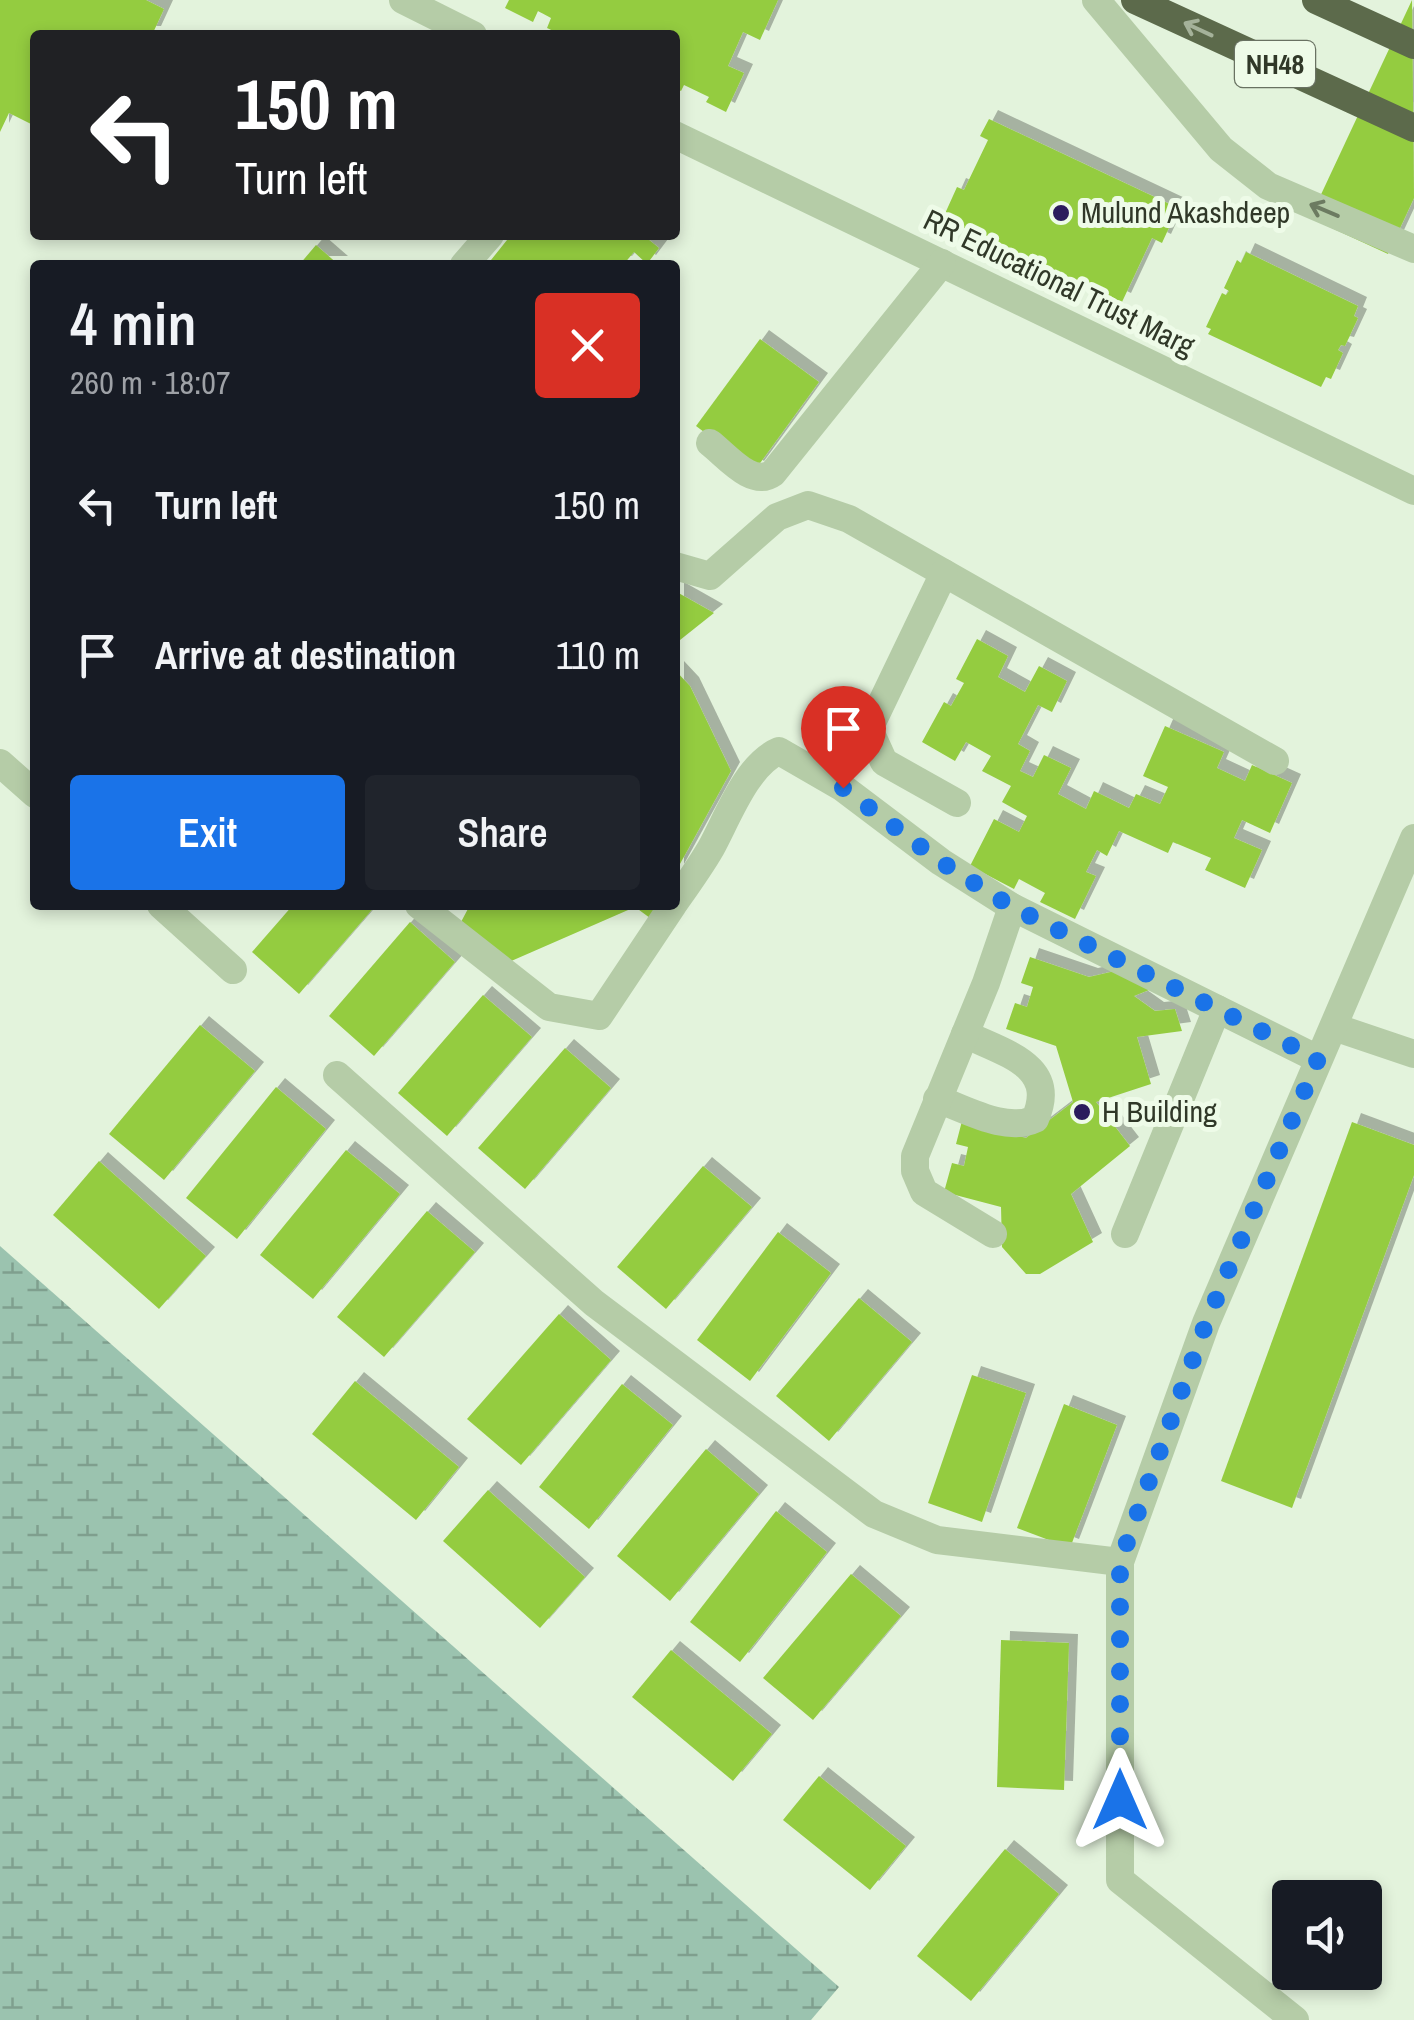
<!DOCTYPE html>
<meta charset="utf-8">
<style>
body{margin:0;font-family:"Archivo Narrow",sans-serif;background:#20242c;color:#f1f3f6;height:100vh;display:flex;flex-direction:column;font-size:38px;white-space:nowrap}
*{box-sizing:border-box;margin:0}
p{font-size:32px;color:#9ea1a6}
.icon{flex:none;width:55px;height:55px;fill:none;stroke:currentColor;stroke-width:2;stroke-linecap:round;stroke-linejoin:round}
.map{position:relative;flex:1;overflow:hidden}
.drawer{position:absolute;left:30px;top:260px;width:650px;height:650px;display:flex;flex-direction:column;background:#171b24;border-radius:10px;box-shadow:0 5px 15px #0003}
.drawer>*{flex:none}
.banner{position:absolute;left:30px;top:30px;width:650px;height:210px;border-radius:10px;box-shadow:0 5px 15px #0003;background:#202124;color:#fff;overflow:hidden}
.buttons{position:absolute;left:1272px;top:1880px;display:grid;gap:20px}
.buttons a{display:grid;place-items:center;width:110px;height:110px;border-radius:10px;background:#171b24;box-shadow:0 5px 15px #0003;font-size:50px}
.pin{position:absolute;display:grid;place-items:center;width:85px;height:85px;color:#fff;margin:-102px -42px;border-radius:50% 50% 50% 0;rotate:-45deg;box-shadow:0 0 10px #0007}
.pin .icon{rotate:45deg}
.me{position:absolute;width:110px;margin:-55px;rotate:0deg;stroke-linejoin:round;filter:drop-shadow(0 0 8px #0008)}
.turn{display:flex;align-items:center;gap:35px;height:210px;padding:0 40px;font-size:45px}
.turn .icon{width:130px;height:130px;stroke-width:2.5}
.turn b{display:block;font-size:70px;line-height:85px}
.round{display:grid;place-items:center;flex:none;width:105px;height:105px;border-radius:10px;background:#20242c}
.head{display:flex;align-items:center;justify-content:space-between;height:170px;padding:0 40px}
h1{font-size:60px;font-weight:600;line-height:75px}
.primary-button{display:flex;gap:20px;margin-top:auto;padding:20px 40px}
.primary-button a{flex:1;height:115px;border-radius:10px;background:#1a73e8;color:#fff;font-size:40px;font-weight:600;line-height:115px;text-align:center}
.primary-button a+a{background:#20242c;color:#f1f3f6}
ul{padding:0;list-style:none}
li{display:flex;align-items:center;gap:30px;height:150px;padding:0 40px}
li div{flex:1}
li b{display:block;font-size:38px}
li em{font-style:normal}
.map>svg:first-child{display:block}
</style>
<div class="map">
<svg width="1414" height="2020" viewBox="0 0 1414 2020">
<defs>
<pattern id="wetland-marsh" width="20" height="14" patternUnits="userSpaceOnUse" patternTransform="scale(2.5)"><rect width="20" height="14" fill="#9bc3af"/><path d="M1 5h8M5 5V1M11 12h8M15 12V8" fill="none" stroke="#7f9f8e"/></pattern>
<filter id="shadow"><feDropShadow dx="9" dy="-9" stdDeviation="0" flood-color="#0004"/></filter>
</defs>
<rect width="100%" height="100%" fill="#e3f3dc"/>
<path fill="url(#wetland-marsh)" d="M0,1246L839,1987L811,2020H0Z"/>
<g fill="#94cc41" filter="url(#shadow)">
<path d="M0,0H146L164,9L152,35H35V126L9,113L0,132Z"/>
<path d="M509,0H778L760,40L743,32L728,66L744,73L726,112L706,102L709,97L684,85L681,91L675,88V35H590L583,32L582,35H562L547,28L551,18L538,11L533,22L505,8Z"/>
<path d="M1412,0L1414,198L1388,254L1310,218Z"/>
<path d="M989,119L1178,208L1162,243L1152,238L1122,302L943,218L957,187L964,190L988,140L980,136Z"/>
<path d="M511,235H643L659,248L647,264L634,252L623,265H540L535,261L532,265H487Z"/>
<path d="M316,245L339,265H299Z"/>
<path d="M1246,252L1358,306L1354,316L1358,318L1345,346L1341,345L1338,350L1343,353L1331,379L1326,377L1321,387L1208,334L1211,329L1206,327L1222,293L1226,295L1229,291L1224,288L1237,260L1241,263Z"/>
<path d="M760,339L819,382L755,470L696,426Z"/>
<path d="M675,591L714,613L675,644Z"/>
<path d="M977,639L1008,656L998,677L1025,692L1039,666L1067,681L1052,712L1038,705L1018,744L1030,751L1020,771L1033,777L1044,755L1071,768L1058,794L1086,809L1094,791L1129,808L1136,794L1160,804L1168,787L1143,776L1165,726L1224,752L1217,768L1245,781L1252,765L1292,783L1270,833L1242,820L1234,838L1262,850L1245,888L1205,870L1211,858L1173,842L1168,853L1119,831L1107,856L1097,850L1086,872L1096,876L1075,919L1040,902L1045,893L1019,879L1014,889L970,866L994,819L1019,832L1027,816L1002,802L1011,786L982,771L991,756L966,742L955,761L922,742L944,702L951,706L964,683L956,679Z"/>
<path d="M675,670L690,686L731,771L675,873Z"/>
<path d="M293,905H376L299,994L252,952Z"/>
<path d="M470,905H658L650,918L635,907L509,962L461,922Z"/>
<path d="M410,922L455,962L374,1056L329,1016Z"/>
<path d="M1030,957L1089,977L1128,968L1154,988L1134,996L1155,1011L1175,1009L1182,1031L1137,1037L1151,1084L1096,1102L1130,1146L1071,1194L1093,1242L1040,1274H1026L1002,1247L1001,1207L944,1192L952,1163L964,1166L968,1147L956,1144L962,1121L1026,1138L1073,1102L1056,1046L1006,1029L1015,1003L1027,1007L1033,987L1021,983Z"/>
<path d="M483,995L532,1037L447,1136L398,1093Z"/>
<path d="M200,1025L255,1071L164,1180L109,1134Z"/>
<path d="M565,1048L611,1088L525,1189L478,1148Z"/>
<path d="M276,1087L326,1129L237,1239L186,1198Z"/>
<path d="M1352,1122L1414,1145V1175L1292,1508L1221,1481Z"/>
<path d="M346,1150L400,1194L313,1299L260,1255Z"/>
<path d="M99,1161L206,1256L159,1309L53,1215Z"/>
<path d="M703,1166L752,1207L666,1309L617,1267Z"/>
<path d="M427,1211L475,1252L384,1357L337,1317Z"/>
<path d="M778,1232L831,1273L750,1381L697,1340Z"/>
<path d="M859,1298L912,1342L829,1441L776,1396Z"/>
<path d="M559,1314L611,1360L521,1465L467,1419Z"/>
<path d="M972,1375L1026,1393L982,1522L928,1503Z"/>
<path d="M355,1381L459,1467L416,1520L312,1434Z"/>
<path d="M622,1384L673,1425L589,1529L539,1487Z"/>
<path d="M1064,1404L1117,1425L1070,1548L1017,1528Z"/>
<path d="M706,1449L759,1494L670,1601L617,1556Z"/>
<path d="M488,1490L585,1577L540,1628L443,1541Z"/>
<path d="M776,1511L827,1552L740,1662L690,1622Z"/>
<path d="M851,1574L901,1616L813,1720L763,1678Z"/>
<path d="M1001,1640L1069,1643L1064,1790L997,1787Z"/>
<path d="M671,1650L772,1734L733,1781L632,1697Z"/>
<path d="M819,1776L906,1846L870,1890L783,1820Z"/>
<path d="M1005,1849L1059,1894L971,2001L917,1956Z"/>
</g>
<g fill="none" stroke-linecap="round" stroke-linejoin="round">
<g stroke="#b5cca7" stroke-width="28">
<path d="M403,0L473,35"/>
<path d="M675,135L1414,491"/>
<path d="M464,265L490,235"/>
<path d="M710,443C727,456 752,488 773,473L942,263"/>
<path d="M675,566L710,576L777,517L808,505L849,519L1275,761"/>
<path d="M944,573L869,729L884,762L957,803"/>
<path d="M0,763L35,794"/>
<path d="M675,902C687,885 700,867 711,848C727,819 747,764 779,751L843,788L941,862L1012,907L1318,1059"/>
<path d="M161,905L233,970"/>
<path d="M419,905L549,1007L599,1016L673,905"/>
<path d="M1334,1027L1414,1054"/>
<path d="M337,1075L594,1303L874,1514L937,1540L1120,1562"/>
<path d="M937,1099C966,1109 1006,1133 1035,1119C1059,1065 1003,1053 965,1034"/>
<path d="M993,1234L924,1192L915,1171V1156L986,983L1012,907"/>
<path d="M1125,1234L1217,1009"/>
<path d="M1295,2020L1120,1880V1562L1206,1323L1414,838"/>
</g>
<path stroke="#b5cca7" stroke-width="28" d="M1096,0L1221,149L1268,186L1414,249"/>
<g stroke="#5c6a4b" stroke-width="28">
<path d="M1135,0L1414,128"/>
<path d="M1316,0L1414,45"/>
</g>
</g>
<defs><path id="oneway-shaft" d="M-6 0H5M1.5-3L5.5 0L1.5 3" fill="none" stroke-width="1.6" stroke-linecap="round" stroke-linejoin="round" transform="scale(2.5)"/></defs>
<use stroke="#a5b29a" href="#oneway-shaft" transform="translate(1198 29) rotate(-155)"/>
<use stroke="#6c7b61" href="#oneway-shaft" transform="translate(1324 210) rotate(-157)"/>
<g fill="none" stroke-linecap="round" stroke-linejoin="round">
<path stroke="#1a73e8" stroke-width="18" stroke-dasharray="0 32.4" d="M843,788L941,862L1012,907L1318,1059L1206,1323L1120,1562V1800"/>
</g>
<g fill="#2a1b5c" stroke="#eefbe8" stroke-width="4">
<circle cx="1061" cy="213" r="10"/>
<circle cx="1082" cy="1112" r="10"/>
</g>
<g text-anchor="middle" stroke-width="10" stroke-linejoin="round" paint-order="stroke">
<rect fill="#eefbe8" stroke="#697262" stroke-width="2.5" x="1235" y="41" width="80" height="46" rx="8"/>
<g font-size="28" font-weight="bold" fill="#303828">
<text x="1275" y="74">NH48</text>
</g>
<g font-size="30" fill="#303828" stroke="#eefbe8" text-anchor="start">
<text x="1081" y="223">Mulund Akashdeep</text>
<text x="1102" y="1122">H Building</text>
</g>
<g font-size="30" fill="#303828" stroke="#eefbe8">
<text transform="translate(1059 283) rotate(26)" y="10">RR Educational Trust Marg</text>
</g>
</g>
</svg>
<div class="buttons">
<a><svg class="icon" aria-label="sound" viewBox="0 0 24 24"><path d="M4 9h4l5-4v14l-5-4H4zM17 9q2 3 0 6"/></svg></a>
</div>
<div class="pin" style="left:843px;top:788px;background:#d93025"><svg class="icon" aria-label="arrive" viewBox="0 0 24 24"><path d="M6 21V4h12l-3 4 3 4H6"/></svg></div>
<svg class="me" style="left:1120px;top:1800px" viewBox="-20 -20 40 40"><path d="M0-17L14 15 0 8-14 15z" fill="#1a73e8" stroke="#fff" stroke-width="4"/></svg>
<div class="banner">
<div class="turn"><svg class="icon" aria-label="left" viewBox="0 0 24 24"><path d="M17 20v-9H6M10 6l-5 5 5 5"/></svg><div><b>150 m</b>Turn left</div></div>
</div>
<section class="drawer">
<div class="head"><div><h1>4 min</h1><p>260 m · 18:07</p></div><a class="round" style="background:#d93025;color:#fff"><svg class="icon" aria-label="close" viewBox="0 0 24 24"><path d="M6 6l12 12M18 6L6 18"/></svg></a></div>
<ul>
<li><svg class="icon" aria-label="left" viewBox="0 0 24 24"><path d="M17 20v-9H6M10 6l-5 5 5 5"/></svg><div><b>Turn left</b></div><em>150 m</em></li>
<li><svg class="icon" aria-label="arrive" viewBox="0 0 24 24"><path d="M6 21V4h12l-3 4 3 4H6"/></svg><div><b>Arrive at destination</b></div><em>110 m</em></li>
</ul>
<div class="primary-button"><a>Exit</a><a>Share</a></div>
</section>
</div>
